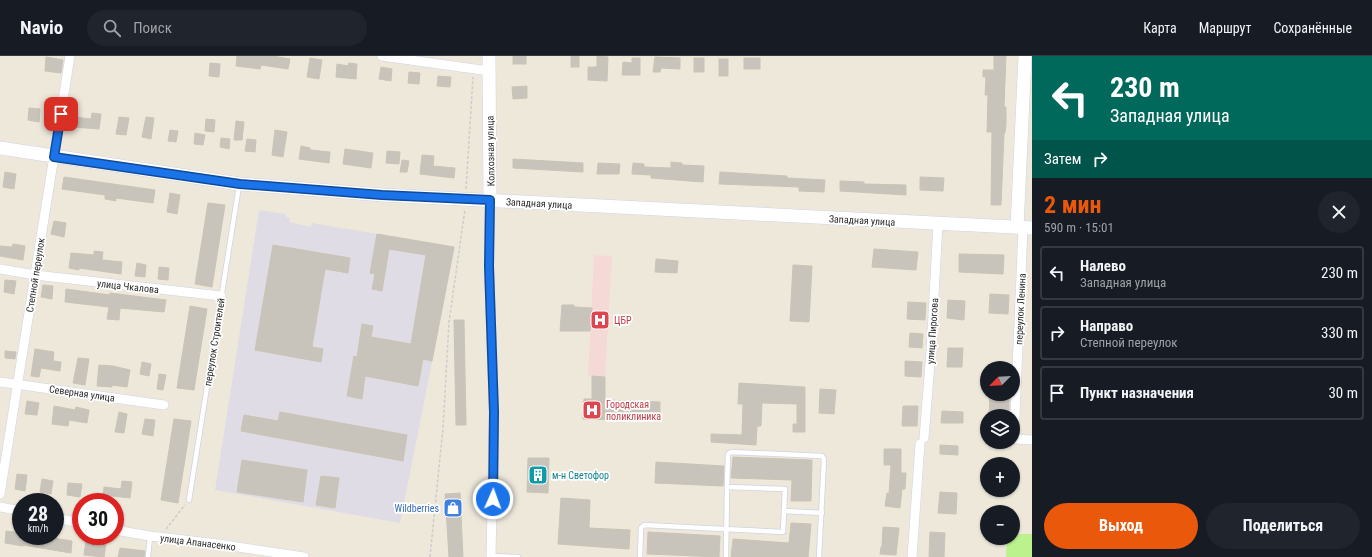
<!DOCTYPE html>
<html lang="ru">
<meta charset="utf-8">
<style>
body{margin:0;font-family:"Roboto Condensed",sans-serif;background:#20242c;color:#f1f3f6;height:100vh;display:flex;flex-direction:column;font-size:15px;white-space:nowrap}
*{box-sizing:border-box;margin:0}
p{font-size:13px;color:#9ea1a6}
.icon{flex:none;width:22px;height:22px;fill:none;stroke:currentColor;stroke-width:2;stroke-linecap:round;stroke-linejoin:round}
.map{position:relative;flex:1;overflow:hidden}
.side{display:flex;flex-direction:column;background:#171b24;width:340px}
.side>*{flex:none}
.hud{background:#00695c;color:#fff;overflow:hidden}
.needle{width:26px;rotate:246deg}
.fabs{position:absolute;left:980px;top:305px;display:grid;gap:8px}
.fabs a{display:grid;place-items:center;width:40px;height:40px;border-radius:50%;background:#171b24;box-shadow:0 1px 3px #0004;font-size:20px}
.speed{position:absolute;left:12px;top:437px;display:flex;gap:8px;font-size:20px;font-weight:700;text-align:center}
.speed>*{display:grid;place-content:center;width:52px;height:52px;border-radius:50%;background:#171b24;box-shadow:0 1px 3px #0004;line-height:1}
.speed small{font-size:10px;font-weight:400}
.speed .limit{border:6px solid #d22;background:#fff;color:#111}
.pin{position:absolute;display:grid;place-items:center;width:34px;height:34px;color:#fff;margin:-17px;border-radius:8px;box-shadow:0 2px 6px #0006}
.me{position:absolute;width:44px;margin:-22px;rotate:2deg;stroke-linejoin:round;filter:drop-shadow(0 0 3px #0008)}
.turn{display:flex;align-items:center;gap:14px;height:84px;padding:0 12px;font-size:18px}
.turn .icon{width:52px;height:52px;stroke-width:2.5}
.turn b{display:block;font-size:28px;line-height:34px}
.then{display:flex;align-items:center;height:38px;padding:0 12px;background:#0003;gap:8px;font-size:15px}
.round{display:grid;place-items:center;flex:none;width:42px;height:42px;border-radius:21px;background:#20242c}
.overview{display:flex;align-items:center;justify-content:space-between;height:68px;padding:0 12px}
h1{font-size:24px;font-weight:700;line-height:30px;color:#ea580c}
.cta{display:flex;gap:8px;margin-top:auto;padding:8px 12px}
.cta a{flex:1;height:46px;border-radius:24px;background:#ea580c;color:#fff;font-size:16px;font-weight:700;line-height:46px;text-align:center}
.cta a+a{background:#20242c;color:#f1f3f6}
ul{padding:0;list-style:none}
li{display:flex;align-items:center;gap:12px;height:54px;margin:0 8px 6px;padding:0 4px;border:2px solid #363941;border-radius:4px}
li div{flex:1}
li b{display:block;font-size:15px}
li em{font-style:normal}
header{display:flex;align-items:center;gap:24px;box-sizing:border-box;height:56px;padding:0 20px;background:#171b24;border-bottom:1px solid #363941}
header strong{font-size:19px}
nav{display:flex;gap:22px;margin-inline-start:auto;font-size:14px}
.search{width:280px;height:36px;background:#20242c;display:flex;align-items:center;gap:10px;box-sizing:border-box;padding:0 14px;border-radius:22px;color:#9ea1a6;font-size:15px}
main{display:flex;flex:1;min-height:0}
.map>svg:first-child{display:block}
</style>
<header>
<strong>Navio</strong>
<div class="search"><svg class="icon" aria-label="search" viewBox="0 0 24 24"><circle cx="10" cy="10" r="6"/><path d="M15 15l6 6"/></svg>Поиск</div>
<nav><a>Карта</a><a>Маршрут</a><a>Сохранённые</a></nav>
</header>
<main>
<div class="map">
<svg width="1032" height="501" viewBox="0 0 1032 501">
<rect width="100%" height="100%" fill="#eee8db"/>
<path fill="#e0dce5" d="M259,154L285,158L286,161L290,162L289,166L311,171L312,167L455,191L400,467L215,434Z"/>
<path fill="#f5d9d7" d="M594,199L612,200L605,321L588,320Z"/>
<path fill="#bcf28d" d="M1013,478H1032V501H1006L1007,482H1013Z"/>
<g fill="#c9c4bb" stroke="#c9c4b4">
<path d="M237,0H273L290,3L288,13L261,9L260,13L236,10Z"/>
<rect x="513" y="0" width="13" height="8"/>
<rect x="571" y="0" width="8" height="11"/>
<path d="M597,0L608,1L607,25L588,24V11H597Z"/>
<path d="M994,0H1006L1004,51H1006V68L1005,77H1004L1001,149H991L992,76H987L988,39H985L986,21H983V14H994Z"/>
<path d="M46,1L63,4L61,17L45,15Z"/>
<path d="M655,1L680,2V13L661,12L660,16H653Z"/>
<path d="M310,2L322,4L319,23L307,21Z"/>
<path d="M632,2H640V19H622L623,6L632,7Z"/>
<rect x="694" y="2" width="10" height="14"/>
<rect x="744" y="2" width="16" height="11"/>
<rect x="719" y="3" width="9" height="17"/>
<path d="M210,7L220,8L219,21L209,20Z"/>
<path d="M349,7L357,8L356,23L336,21L337,8L348,10Z"/>
<path d="M381,11L392,13L391,25L379,23Z"/>
<path d="M409,16L420,17L419,28L408,27Z"/>
<path d="M438,20L451,21L450,31L437,30Z"/>
<path d="M527,30V42L513,43L512,31Z"/>
<path d="M29,52L40,53L39,66L28,64Z"/>
<path d="M92,57L101,58L99,73L73,71L74,61L91,63Z"/>
<path d="M119,61L129,62L126,79L116,78Z"/>
<path d="M146,61L154,62L151,83L142,81Z"/>
<path d="M206,63L215,64L214,76L205,75Z"/>
<path d="M236,65L244,66L242,84H234Z"/>
<path d="M170,74L178,75L176,86L168,85Z"/>
<path d="M275,74L287,76L283,101L272,99Z"/>
<path d="M195,77L205,79L203,89L194,88Z"/>
<path d="M221,82L230,83L229,93L220,91Z"/>
<path d="M247,83L256,84L255,96L245,95Z"/>
<path d="M301,90L310,92V94L330,96L329,107L299,103Z"/>
<path d="M345,93L373,97L371,112L343,108Z"/>
<path d="M387,95L400,96L399,108L386,107Z"/>
<path d="M422,99L434,100L433,110L455,112L454,122L420,118Z"/>
<path d="M513,103L583,107V116L513,112Z"/>
<path d="M402,104L409,105L407,116H400Z"/>
<path d="M671,106L682,107V109L704,110L703,126L651,122V119L632,118L633,107L644,108V111L671,112Z"/>
<path d="M598,107L620,108L619,118H597Z"/>
<path d="M5,116L16,118L14,133L3,131Z"/>
<path d="M720,116L787,120V122L825,124L824,136L799,135V131L719,128Z"/>
<path d="M64,121L155,134L153,147L116,142V145L105,143V139L62,133Z"/>
<path d="M920,121L944,122L943,135L920,134Z"/>
<path d="M840,125L864,126V128L906,129V139L840,135Z"/>
<path d="M170,137L180,139L177,158L167,156Z"/>
<path d="M208,147L225,149L212,231L195,228Z"/>
<path d="M54,165L66,167L64,181L51,178Z"/>
<path d="M377,178L454,191L432,305L423,303L418,330L365,320L362,343L347,340L354,300L357,301L362,268L373,270L371,281L411,288L426,199L389,193L382,235L372,233L375,218L370,217Z"/>
<path d="M13,188L25,190L23,204L0,200V190L12,191Z"/>
<path d="M273,189L350,202L348,217L325,213L312,291L323,293L321,306L255,294Z"/>
<path d="M874,193L918,196L916,214L872,211Z"/>
<path d="M94,195L103,196L102,204L122,206L121,218L79,212V214L69,212L71,197L94,199Z"/>
<path d="M959,198L1004,199L1003,218L959,216Z"/>
<path d="M656,203L678,205L677,217L655,216Z"/>
<path d="M137,207L146,209L145,221L135,220Z"/>
<path d="M793,209L812,210L809,266L790,265Z"/>
<path d="M159,211L169,212L168,224L158,223Z"/>
<path d="M5,224L16,225L14,238L4,236Z"/>
<path d="M43,229L53,230L52,243L41,241Z"/>
<path d="M66,233L110,239V237L166,244L164,256L120,252L119,264L107,263L109,251L65,246Z"/>
<path d="M990,238L1009,239L1008,258L989,257Z"/>
<path d="M948,244L965,245L964,264L947,262Z"/>
<path d="M908,246L926,247L925,264L907,263Z"/>
<path d="M562,249H574V251L592,252L590,275H560Z"/>
<path d="M190,250L207,253L194,334L177,332Z"/>
<path d="M454,264H464L466,369H456Z"/>
<path d="M910,277L923,278L922,292L909,291Z"/>
<path d="M948,292H963L962,311H947Z"/>
<path d="M35,293L54,296L53,305L61,306L60,315L41,312L39,321L31,320Z"/>
<path d="M5,295L16,296L15,303L5,302Z"/>
<path d="M78,302L89,303L85,329L73,327Z"/>
<path d="M905,305L922,306L921,321L905,320Z"/>
<path d="M142,306L151,308L149,320L140,318Z"/>
<path d="M99,309L113,310L130,314L127,331L112,329V331L97,330Z"/>
<path d="M159,318L166,319L163,334L157,333Z"/>
<path d="M592,320L605,321V344L660,346V365L583,363L584,343H592Z"/>
<path d="M739,327L805,331V376H793V368H797V348L762,347L761,370H757L756,389L711,386V378L742,379L743,348H738Z"/>
<path d="M820,333L836,334L834,358L819,357Z"/>
<path d="M990,338H1009V360H989Z"/>
<path d="M27,345L39,347L37,359L25,358Z"/>
<path d="M54,350L75,354L76,351L89,354L87,367L69,364L68,370L52,368Z"/>
<path d="M903,350H918L917,370H902Z"/>
<path d="M942,355L963,356V367H941Z"/>
<path d="M119,356L127,358L124,377L115,376Z"/>
<path d="M280,356L407,379L403,405L241,375L244,359L278,365Z"/>
<path d="M145,363L155,364L153,380L142,378Z"/>
<path d="M174,363L191,365L178,447L161,444Z"/>
<path d="M940,389L958,390V399L940,398Z"/>
<path d="M884,393H901V417H906L905,433H902L900,452L885,450L887,437L889,438L891,409H884Z"/>
<path d="M733,401L812,404L811,445H791L792,424L731,422Z"/>
<path d="M528,402H549L548,437L527,436Z"/>
<path d="M242,404L307,414L303,446L237,436Z"/>
<path d="M656,406L724,410L723,430L655,427Z"/>
<path d="M17,418L27,419L25,435L15,433Z"/>
<path d="M321,420L339,422L335,452L316,449Z"/>
<path d="M42,423L53,425L51,438L40,436Z"/>
<path d="M122,425L132,426L130,442L103,439L104,431L121,433Z"/>
<path d="M68,427L82,428L80,441L67,439Z"/>
<path d="M940,436L957,437L956,458L938,457Z"/>
<path d="M460,437L463,501H449L445,438Z"/>
<path d="M561,442L590,444L589,472L630,474L629,493L558,488Z"/>
<path d="M791,467L811,468L808,501H731L733,483L789,487Z"/>
<path d="M883,471L899,472L896,499L880,498L881,491H882Z"/>
<path d="M6,475L21,477V480H40L72,485L71,497L23,489V490L5,487Z"/>
<path d="M648,476L720,480L719,501L647,498Z"/>
<path d="M930,476L945,477L944,501H929Z"/>
<path d="M86,485L106,488L104,501L84,499Z"/>
<path d="M120,492L145,495L144,501H118Z"/>
</g>
<g fill="none" stroke-linecap="round" stroke-linejoin="round">
<g stroke="#d0d2e5" stroke-width="6">
<g id="lane">
<path d="M189,444L239,130"/>
<path d="M784,455L822,457"/>
<path d="M491,500L518,501"/>
<path d="M148,501L150,480"/>
<path d="M640,501L641,472L644,469L783,476L785,433L727,431L728,398L731,396L822,400L824,403L819,501"/>
<path d="M726,501L727,431"/>
</g>
</g>
<g stroke="#d0d2e5" stroke-width="10">
<g id="street">
<path d="M382,0L489,15"/>
<path d="M490,144L489,210L494,356L491,501"/>
<path d="M1023,172L1014,383L1032,384"/>
<path d="M0,213L35,219L221,240"/>
<path d="M0,326L164,349"/>
<path d="M924,382L931,295L938,167"/>
<path d="M0,438L70,0"/>
<path d="M0,451L21,455"/>
<path d="M55,462L81,467"/>
<path d="M115,474L150,480L218,488L304,501"/>
<path d="M912,501L920,388"/>
</g>
</g>
<g stroke="#d0d2e5" stroke-width="14">
<g id="secondary">
<path d="M489,0L490,144"/>
<path d="M0,92L240,128L383,139L1032,172"/>
<path d="M1017,171L1025,0"/>
</g>
</g>
<g stroke="#ccc" stroke-width="1.5" stroke-dasharray="3 2" stroke-linecap="butt">
<path d="M466,133L473,21"/>
<path d="M166,473L185,449"/>
<path d="M430,501L443,372L449,266L465,153"/>
</g>
<use href="#lane" stroke="#fff" stroke-width="4.5"/>
<use href="#street" stroke="#fff" stroke-width="9"/>
<use href="#secondary" stroke="#fff" stroke-width="13"/>
</g>
<g fill="none" stroke-linecap="round" stroke-linejoin="round">
<g stroke="#114b97" stroke-width="10">
<path id="route" d="M61,58L54,101L240,128L382,139L490,144L489,210L494,356L493,443"/>
</g>
<use href="#route" stroke="#1a73e8" stroke-width="7"/>
</g>
<defs>
<g id="hospital-square" transform="scale(1)"><rect x="-9" y="-9" width="18" height="18" rx="4" fill="#e0444e" stroke="#fff"/><path d="M-5-5h3v3.5h4V-5h3V5h-3V1.5h-4V5h-3Z" fill="#fff"/></g>
<g id="building-square" transform="scale(1)"><rect x="-9" y="-9" width="18" height="18" rx="4" fill="#0f9aa8" stroke="#fff"/><path d="M-4-6H4V6H1V3H-1V6H-4ZM-2.5-4.3h1.7v1.8h-1.7ZM.8-4.3h1.7v1.8H.8ZM-2.5-1h1.7V.8h-1.7ZM.8-1h1.7V.8H.8Z" fill="#fff"/></g>
<g id="shop-square" transform="scale(1)"><rect x="-9" y="-9" width="18" height="18" rx="4" fill="#3f7fe0" stroke="#fff"/><path d="M-5-2.5h2.3a2.7 3.5 0 0 1 5.4 0H5L5.5 6h-11ZM-1.5-2.5h3a1.5 2.3 0 0 0-3 0Z" fill="#fff"/></g>
</defs>
<g fill-rule="evenodd">
<use href="#hospital-square" x="600" y="264"/>
<use href="#hospital-square" x="592" y="354"/>
<use href="#building-square" x="538" y="419"/>
<use href="#shop-square" x="453" y="452"/>
</g>
<g text-anchor="middle" stroke-width="3.5" stroke-linejoin="round" paint-order="stroke">
<g font-size="10" fill="#2a2a2a" stroke="#fff">
<text transform="translate(490 95) rotate(-91)" y="4">Колхозная улица</text>
<text transform="translate(539 147) rotate(3)" y="4">Западная улица</text>
<text transform="translate(862 164) rotate(3)" y="4">Западная улица</text>
<text transform="translate(35 219) rotate(-81)" y="4">Степной переулок</text>
<text transform="translate(128 230) rotate(6)" y="4">улица Чкалова</text>
<text transform="translate(1020 253) rotate(-87)" y="4">переулок Ленина</text>
<text transform="translate(932 275) rotate(-86)" y="4">улица Пирогова</text>
<text transform="translate(214 286) rotate(-81)" y="4">переулок Строителей</text>
<text transform="translate(82 337) rotate(8)" y="4">Северная улица</text>
<text transform="translate(198 486) rotate(7)" y="4">улица Апанасенко</text>
</g>
<g font-size="10" fill="#be3a42" stroke="#fff" text-anchor="start">
<text x="614" y="268">ЦБР</text>
<text x="606" y="352">Городская<tspan x="606" dy="12">поликлиника</tspan></text>
</g>
<g font-size="10" fill="#0d838f" stroke="#fff" text-anchor="start">
<text x="552" y="423">м-н Светофор</text>
</g>
<g font-size="10" fill="#366cbe" stroke="#fff" text-anchor="end">
<text x="439" y="456">Wildberries</text>
</g>
</g>
</svg>
<div class="fabs">
<a><svg class="needle" viewBox="-14 -14 28 28"><path d="M0-13l5 13h-10z" fill="#e53935"/><path d="M0 13l5-13h-10z" fill="#9ea1a6"/></svg></a>
<a><svg class="icon" aria-label="layers" viewBox="0 0 24 24"><path d="M12 4l9 5-9 5-9-5zM3 14l9 5 9-5"/></svg></a>
<a>+</a>
<a>−</a>
</div>
<div class="speed"><div>28<small>km/h</small></div><div class="limit">30</div></div>
<div class="pin" style="left:61px;top:58px;background:#d93025"><svg class="icon" aria-label="arrive" viewBox="0 0 24 24"><path d="M6 21V4h12l-3 4 3 4H6"/></svg></div>
<svg class="me" style="left:493px;top:443px" viewBox="-20 -20 40 40"><circle r="17" fill="#1a73e8" stroke="#fff" stroke-width="3"/><path d="M0-11L8 9 0 5-8 9z" fill="#fff"/></svg>
</div>
<section class="side">
<div class="hud">
<div class="turn"><svg class="icon" aria-label="left" viewBox="0 0 24 24"><path d="M17 20v-9H6M10 6l-5 5 5 5"/></svg><div><b>230 m</b>Западная улица</div></div>
<div class="then">Затем<svg class="icon" aria-label="right" viewBox="0 0 24 24"><path d="M7 20v-9h11M14 6l5 5-5 5"/></svg></div>
</div>
<div class="overview"><div><h1>2 мин</h1><p>590 m · 15:01</p></div><a class="round"><svg class="icon" aria-label="close" viewBox="0 0 24 24"><path d="M6 6l12 12M18 6L6 18"/></svg></a></div>
<ul>
<li><svg class="icon" aria-label="left" viewBox="0 0 24 24"><path d="M17 20v-9H6M10 6l-5 5 5 5"/></svg><div><b>Налево</b><p>Западная улица</p></div><em>230 m</em></li>
<li><svg class="icon" aria-label="right" viewBox="0 0 24 24"><path d="M7 20v-9h11M14 6l5 5-5 5"/></svg><div><b>Направо</b><p>Степной переулок</p></div><em>330 m</em></li>
<li><svg class="icon" aria-label="arrive" viewBox="0 0 24 24"><path d="M6 21V4h12l-3 4 3 4H6"/></svg><div><b>Пункт назначения</b></div><em>30 m</em></li>
</ul>
<div class="cta"><a>Выход</a><a>Поделиться</a></div>
</section>
</main>
